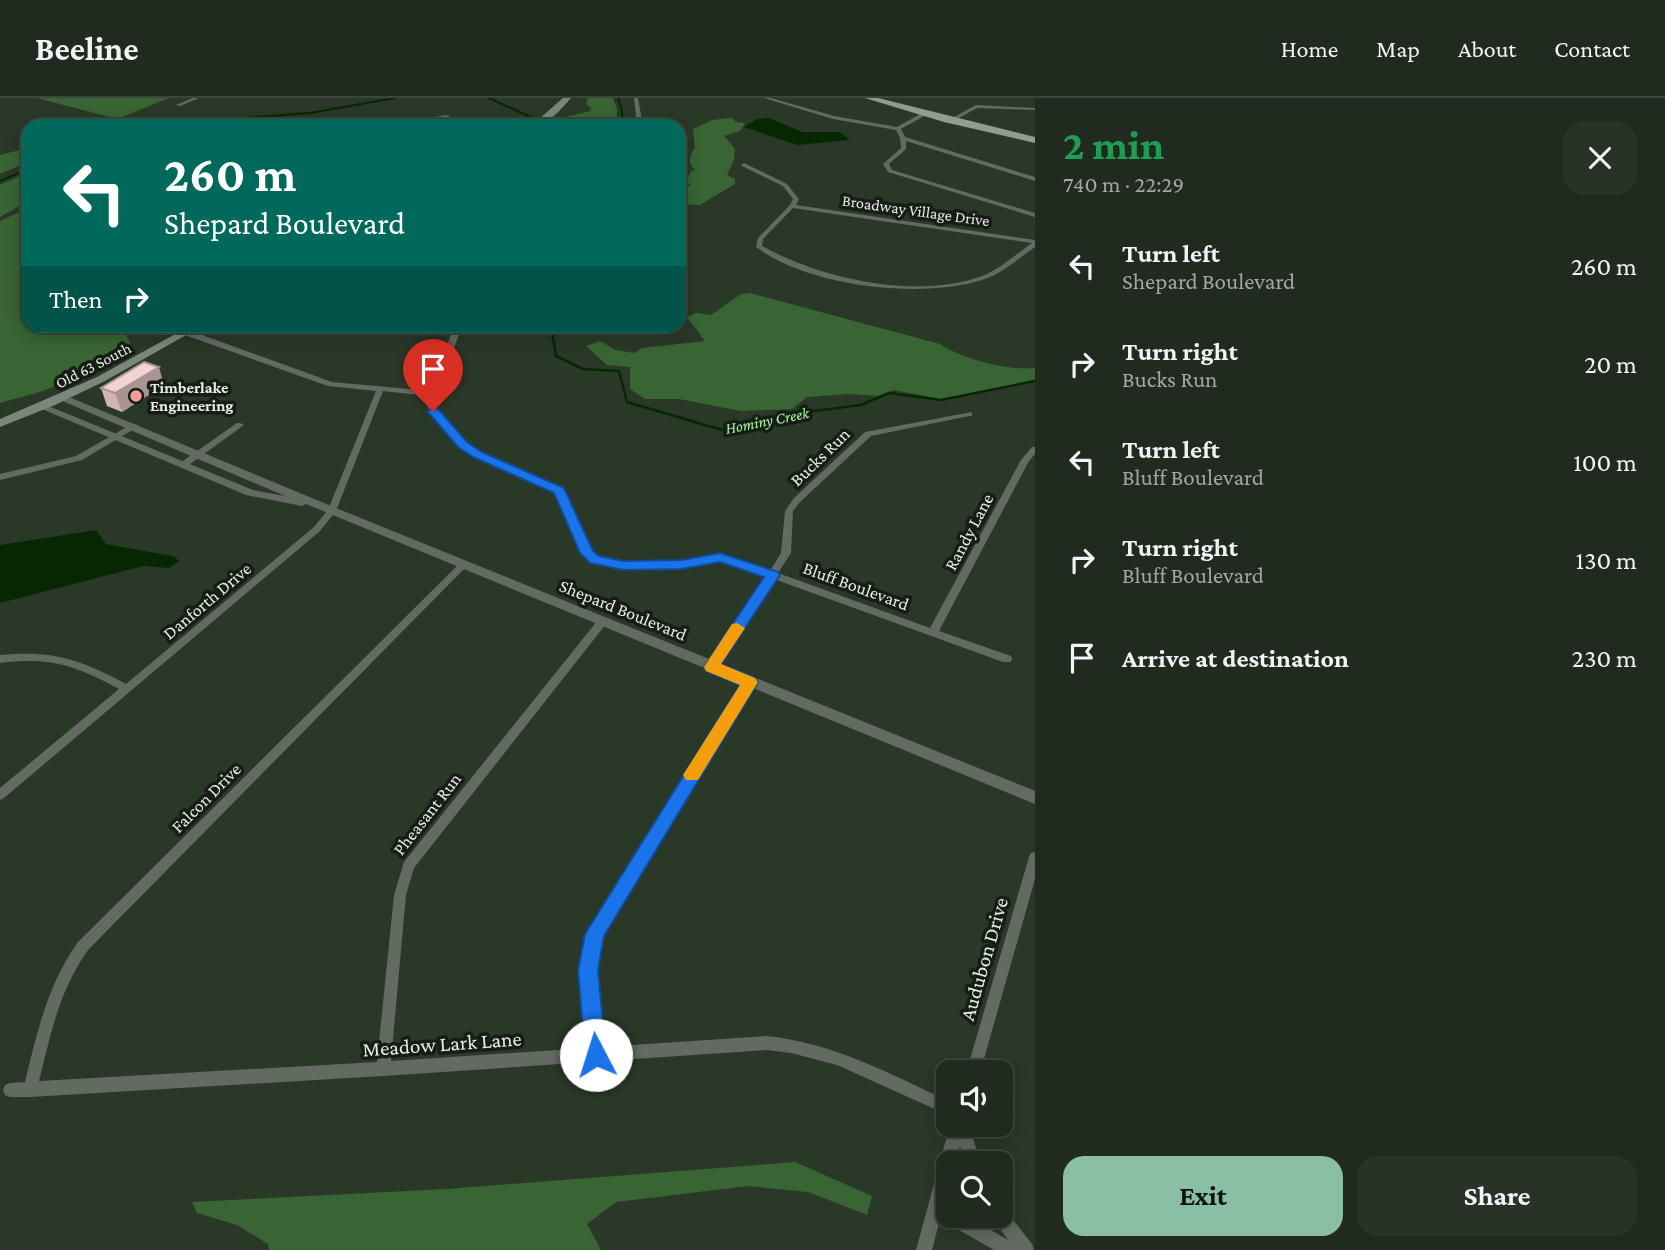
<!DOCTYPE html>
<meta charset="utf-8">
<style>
body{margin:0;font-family:"Crimson Pro",serif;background:#283227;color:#f1f3f6;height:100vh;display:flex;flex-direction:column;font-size:26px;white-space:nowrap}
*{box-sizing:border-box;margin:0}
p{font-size:23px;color:#a2a7a4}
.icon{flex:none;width:38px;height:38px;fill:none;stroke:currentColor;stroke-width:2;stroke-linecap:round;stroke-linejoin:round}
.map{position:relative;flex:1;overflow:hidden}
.details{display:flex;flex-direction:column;background:#202a1e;width:630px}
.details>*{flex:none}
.guide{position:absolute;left:21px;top:21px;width:665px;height:214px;border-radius:21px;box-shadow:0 4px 18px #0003,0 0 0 2px #3d463c;background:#00695c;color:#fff;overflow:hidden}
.tools{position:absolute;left:936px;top:962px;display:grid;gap:14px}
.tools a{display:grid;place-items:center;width:77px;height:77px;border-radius:14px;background:#202a1e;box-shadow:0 4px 18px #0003,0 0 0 2px #3d463c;font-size:35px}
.pin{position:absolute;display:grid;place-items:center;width:60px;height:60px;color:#fff;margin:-72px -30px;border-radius:50% 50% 50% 0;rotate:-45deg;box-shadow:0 0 7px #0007}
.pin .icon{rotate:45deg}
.me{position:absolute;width:77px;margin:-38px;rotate:355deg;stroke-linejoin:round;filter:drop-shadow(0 0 5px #0008)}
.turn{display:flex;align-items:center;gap:24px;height:147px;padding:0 28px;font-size:32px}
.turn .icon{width:91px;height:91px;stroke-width:2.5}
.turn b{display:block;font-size:49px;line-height:60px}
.then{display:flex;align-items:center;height:66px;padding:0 28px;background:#0003;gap:14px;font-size:26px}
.round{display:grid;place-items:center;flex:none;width:74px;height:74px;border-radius:21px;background:#283227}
.summary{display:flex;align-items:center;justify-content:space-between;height:119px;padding:0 28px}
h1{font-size:42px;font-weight:700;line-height:52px;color:#1e9e55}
.action{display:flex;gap:14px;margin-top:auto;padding:14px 28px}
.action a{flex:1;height:80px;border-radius:21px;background:#8abfa5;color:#111;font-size:28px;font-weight:700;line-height:80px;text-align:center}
.action a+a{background:#283227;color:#f1f3f6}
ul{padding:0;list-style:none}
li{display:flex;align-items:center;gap:21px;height:98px;padding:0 28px}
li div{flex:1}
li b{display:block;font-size:26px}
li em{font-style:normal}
header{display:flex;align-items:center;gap:42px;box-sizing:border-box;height:98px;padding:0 35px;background:#202a1e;border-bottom:2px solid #3d463c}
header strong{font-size:33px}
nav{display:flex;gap:38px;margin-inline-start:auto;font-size:24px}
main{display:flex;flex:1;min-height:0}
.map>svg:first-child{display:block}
</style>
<header>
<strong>Beeline</strong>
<nav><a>Home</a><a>Map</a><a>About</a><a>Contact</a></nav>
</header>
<main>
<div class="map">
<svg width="1035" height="1152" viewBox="0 0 1035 1152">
<rect width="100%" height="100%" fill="#2a3828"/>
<g fill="#386533">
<path d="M37,0H169L117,21Z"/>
<path d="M588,0H613L617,11L616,28L554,26V22L590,13L591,10L586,6Z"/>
<path d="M732,20L736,24L745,25L740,33L724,38L735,51L734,62L727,77L735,81V86L700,107L679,106V94L691,87L686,85L691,73L695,72C688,66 689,57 695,50L693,31L712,22Z"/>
<path d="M28,50V64L0,76V57Z"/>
<path d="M28,74V103L0,119V87Z"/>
<path d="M28,110V228H122L131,247L100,266C75,264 71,283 48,291C32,297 16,300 0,305V123Z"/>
<path d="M750,195L940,246C962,261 1009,273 1035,270V282L941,301L893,292L880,298L848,296L807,299L792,311L741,313L679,301H645L630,291V269L607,267L586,248L600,243L616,252L634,255L642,250L705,243L687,219L696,215L711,217L741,196Z"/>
<path d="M795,1064L872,1098L867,1117L808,1094L748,1088L616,1104L587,1126L601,1152H269L268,1146L237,1127L197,1115L192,1104L447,1091Z"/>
</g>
<g fill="#052803">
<path d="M769,20L802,34H840L850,42L797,47L744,29L757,21Z"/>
<path d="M96,432L106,446L172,458L180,463L169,470L143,468L0,505V447Z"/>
</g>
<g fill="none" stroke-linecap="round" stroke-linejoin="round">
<g stroke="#052803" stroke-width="2">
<path d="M489,0L550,28"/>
<path d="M618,0L622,13V28"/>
<path d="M182,28L204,23L310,15L395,0"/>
<path d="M0,83L28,71"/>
</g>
<path stroke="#052803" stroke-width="2.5" d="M551,228L556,258L583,271L619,273L627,304L722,332L790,316L861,307L889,295L941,302L1035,283"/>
<g fill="#636a62" fill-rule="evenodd">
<path d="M193,0H199L180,8L176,7Z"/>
<path d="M634,0H638L643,28H637Z"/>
<path d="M764,0H771L834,18L897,29L922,15H926V17L901,31L905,39L1035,79V83L906,43V51L889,66L892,72L1035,115V119L888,74L883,66L901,50L900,40L896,32L833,21Z"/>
<path d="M976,7L1035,10V12L977,10L959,20L954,19Z"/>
<path d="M446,17L475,28C463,28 453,20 443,20C424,21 406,28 387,28Z"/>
<path d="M744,65L787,86L799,101L796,107L1035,142V149C1019,160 1003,175 985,181C923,202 809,189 756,149L758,140L790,107L793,101L783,88L742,68L741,67ZM793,110L1032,145C1016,156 1000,171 982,178C917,202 821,181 762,148L763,141Z"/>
<path d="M454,228H462L435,303L436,311L466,345L480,355L563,391L588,448L598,460L624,465L683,463L725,457L770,473L781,455L785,413L794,400L865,334L972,314V318H969L871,338L800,404L793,413L791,455L778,475L930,530L1021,362L1032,349H1035V356L1029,363L939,533L1011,558L1012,561L1011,564H1003L774,481L716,572H708L707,569L708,566L766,478L724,463L683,469L624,471L592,464L579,449L556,395L474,359L460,349L428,311L427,303L429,298L383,293L336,413L320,433L4,700L0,702V690L119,591C74,567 51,559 0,565V557C53,552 80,561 126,586L314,429L328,412L376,293L328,288L182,236V232H188L332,284L431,293Z"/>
<path d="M237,325H240L244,327L186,369H180V365Z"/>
<path d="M132,326H135L139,328L82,362L0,382V376L76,358Z"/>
<path d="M463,464L468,467L466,469L88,852C59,893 51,935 39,983L377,964L394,797L404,764L598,522L602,521L607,524L606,526L414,770L406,797L391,963L587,950L581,872L588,836L745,581H753L754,584L753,587L601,838L595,872L601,949L767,938C833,945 889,975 948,1003V1017L837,967L791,955L767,952L383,978L30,999H10L5,997L3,992L5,987L10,985L25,984C37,934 48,886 78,844L460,465Z"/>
<path d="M1035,754V781L980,975H966L1029,759L1031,755Z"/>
<path d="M950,1027H969L981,1066H965L960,1048L955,1066H948V1091L932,1152H916Z"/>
<path d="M948,1111V1118H967L1008,1142L991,1118H1001V1111L1005,1112L1032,1146L1034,1152H994L945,1124L943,1118L945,1112Z"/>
</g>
<path fill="#636a62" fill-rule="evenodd" d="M64,297L336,410L1035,693V706L306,406L302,408L246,397L37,309L38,307H46L253,392L285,398L60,302V298Z"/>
<g fill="#7c877b" fill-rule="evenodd">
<path d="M563,0H571C560,12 548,28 531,28Z"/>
<path d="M190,228H202L105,283L55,307L0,329V321L97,279Z"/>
</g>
<path fill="#909e8e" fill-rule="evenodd" d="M865,0H878L1035,39V45L944,24Z"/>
</g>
<path fill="#cfb5b5" d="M164,287L122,314L107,308L101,290Z"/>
<path fill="#a99493" d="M159,269L164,287L122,314L115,295Z"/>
<path fill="#f1d3d2" stroke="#a99493" stroke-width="2" d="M144,264L159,269L115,295L101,290Z"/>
<path fill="#1a73e8" stroke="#114b97" stroke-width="2" d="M433,310L438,311L467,344L482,354L564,390L593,453L599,458L624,463L682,462L720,455L778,474L780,477L721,566L755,580L758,584L604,838L598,872L606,957L603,964L596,967L588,964L585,957L578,872L585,836L740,587L706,573L704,569L764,479L720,464L682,471L624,472L590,465L580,455L554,395L473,359L458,349L427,313Z"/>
<path fill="#f59e0b" d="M737,525L745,530L721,566L755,580L758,584L698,682H686L683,677L740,587L706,573L704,569L732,526Z"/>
<circle fill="#f59b9b" stroke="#171d16" stroke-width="2.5" cx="136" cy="298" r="7"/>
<g text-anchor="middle" stroke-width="7" stroke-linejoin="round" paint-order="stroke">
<g font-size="16" fill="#e5eee4" stroke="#171d16">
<text transform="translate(916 112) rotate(8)" y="6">Broadway Village Drive</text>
<text transform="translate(93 267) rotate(-27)" y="6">Old 63 South</text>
</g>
<g font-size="16" font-weight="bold" fill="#e5eee4" stroke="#171d16" text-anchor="start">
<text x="150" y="295">Timberlake<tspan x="150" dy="18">Engineering</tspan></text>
</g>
<g font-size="16" font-style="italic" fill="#a3fa9a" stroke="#171d16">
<text transform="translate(767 322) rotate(-11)" y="6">Hominy Creek</text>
</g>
<g font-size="18" fill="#e5eee4" stroke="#171d16">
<text transform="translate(820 359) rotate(-44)" y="6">Bucks Run</text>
<text transform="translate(969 434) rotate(-62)" y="6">Randy Lane</text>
<text transform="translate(856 488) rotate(20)" y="6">Bluff Boulevard</text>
<text transform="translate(207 503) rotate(-40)" y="6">Danforth Drive</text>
<text transform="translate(623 512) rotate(22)" y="6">Shepard Boulevard</text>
<text transform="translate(206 700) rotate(-45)" y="6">Falcon Drive</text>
<text transform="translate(427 716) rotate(-52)" y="6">Pheasant Run</text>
</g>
<g font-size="21" fill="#e5eee4" stroke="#171d16">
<text transform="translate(984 861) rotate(-74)" y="7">Audubon Drive</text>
<text transform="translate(442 946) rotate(-4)" y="7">Meadow Lark Lane</text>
</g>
</g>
</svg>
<div class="tools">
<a><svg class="icon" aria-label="sound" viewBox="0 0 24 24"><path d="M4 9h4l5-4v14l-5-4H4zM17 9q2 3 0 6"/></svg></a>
<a><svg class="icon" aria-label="search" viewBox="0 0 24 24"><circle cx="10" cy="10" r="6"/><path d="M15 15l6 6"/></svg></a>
</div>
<div class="pin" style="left:433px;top:313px;background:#d93025"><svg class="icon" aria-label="arrive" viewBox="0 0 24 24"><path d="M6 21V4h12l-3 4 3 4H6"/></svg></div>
<svg class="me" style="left:596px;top:957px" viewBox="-20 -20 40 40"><circle r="19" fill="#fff"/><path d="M0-13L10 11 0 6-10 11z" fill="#1a73e8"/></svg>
<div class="guide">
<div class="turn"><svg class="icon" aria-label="left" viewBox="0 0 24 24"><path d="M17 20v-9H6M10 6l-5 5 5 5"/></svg><div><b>260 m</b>Shepard Boulevard</div></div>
<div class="then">Then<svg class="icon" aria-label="right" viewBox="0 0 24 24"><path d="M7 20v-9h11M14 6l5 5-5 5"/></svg></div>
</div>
</div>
<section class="details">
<div class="summary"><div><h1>2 min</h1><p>740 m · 22:29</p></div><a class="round"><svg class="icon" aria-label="close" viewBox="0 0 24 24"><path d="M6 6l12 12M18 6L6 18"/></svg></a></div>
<ul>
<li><svg class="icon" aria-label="left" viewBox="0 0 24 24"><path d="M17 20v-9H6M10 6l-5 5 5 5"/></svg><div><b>Turn left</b><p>Shepard Boulevard</p></div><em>260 m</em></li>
<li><svg class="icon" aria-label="right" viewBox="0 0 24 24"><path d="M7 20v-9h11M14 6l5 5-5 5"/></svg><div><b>Turn right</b><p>Bucks Run</p></div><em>20 m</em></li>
<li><svg class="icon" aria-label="left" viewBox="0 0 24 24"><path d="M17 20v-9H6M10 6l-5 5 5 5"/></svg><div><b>Turn left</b><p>Bluff Boulevard</p></div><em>100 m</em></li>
<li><svg class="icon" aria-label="right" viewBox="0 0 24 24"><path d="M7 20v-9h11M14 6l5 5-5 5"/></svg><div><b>Turn right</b><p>Bluff Boulevard</p></div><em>130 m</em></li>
<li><svg class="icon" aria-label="arrive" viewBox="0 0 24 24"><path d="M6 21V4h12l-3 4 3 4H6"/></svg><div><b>Arrive at destination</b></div><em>230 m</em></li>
</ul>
<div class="action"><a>Exit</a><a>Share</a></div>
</section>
</main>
